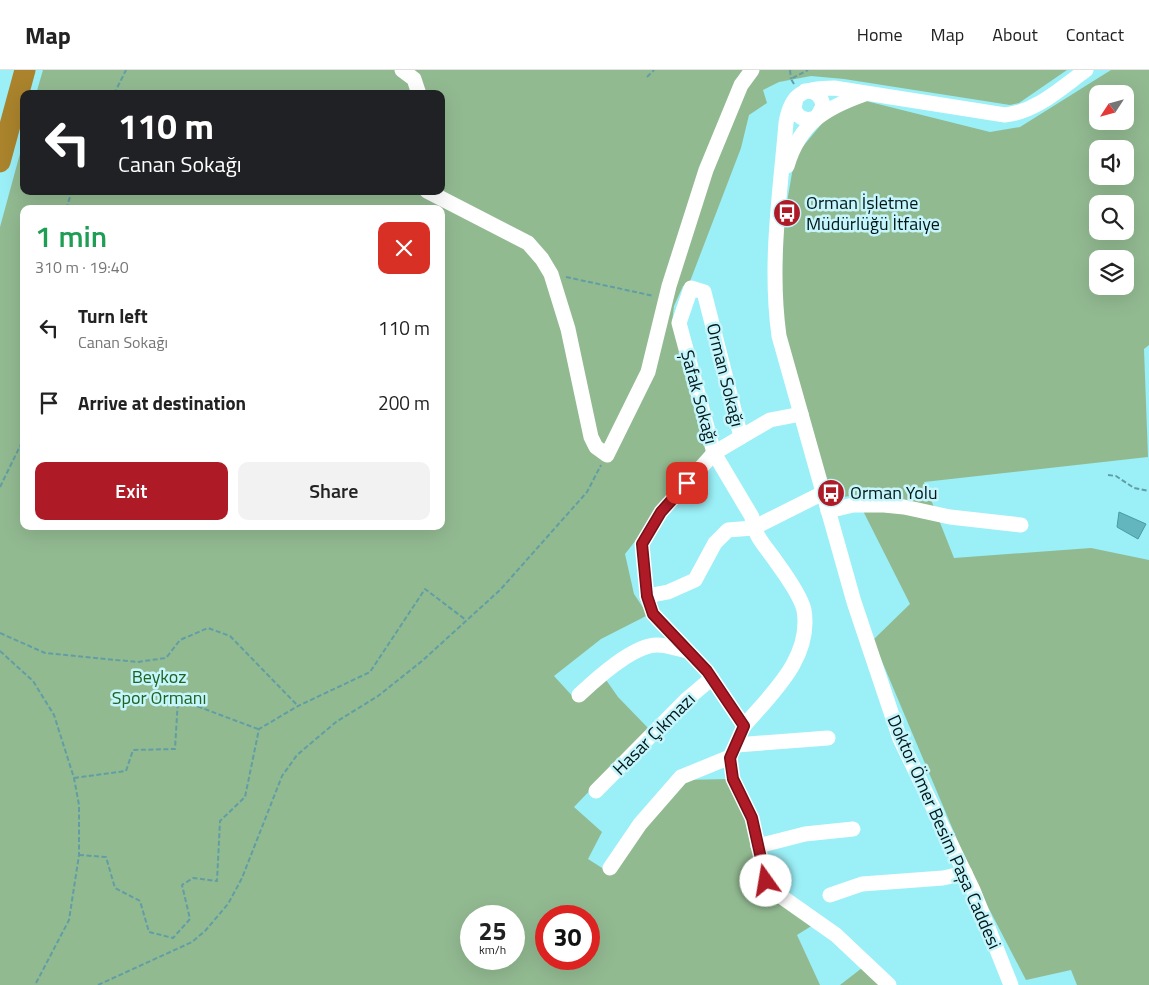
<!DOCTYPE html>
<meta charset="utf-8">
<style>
body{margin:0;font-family:"Titillium Web",sans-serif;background:#f2f2f2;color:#222;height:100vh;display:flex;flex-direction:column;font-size:19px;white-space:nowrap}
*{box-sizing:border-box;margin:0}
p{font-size:16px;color:#767676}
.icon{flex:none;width:28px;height:28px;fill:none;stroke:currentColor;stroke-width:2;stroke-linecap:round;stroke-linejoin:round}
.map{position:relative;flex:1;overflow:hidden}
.panel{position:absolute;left:20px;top:135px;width:425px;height:325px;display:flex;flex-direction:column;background:#fff;border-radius:10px;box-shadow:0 5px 20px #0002}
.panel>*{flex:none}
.hud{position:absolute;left:20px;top:20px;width:425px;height:105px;border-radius:10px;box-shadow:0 5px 20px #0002;background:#202124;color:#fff;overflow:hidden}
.needle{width:32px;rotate:234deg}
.tools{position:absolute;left:1089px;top:15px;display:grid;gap:10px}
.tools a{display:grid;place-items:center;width:45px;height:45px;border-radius:10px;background:#fff;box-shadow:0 5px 20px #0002;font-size:25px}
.speed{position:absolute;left:460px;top:835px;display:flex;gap:10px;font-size:25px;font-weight:700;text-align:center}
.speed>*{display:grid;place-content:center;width:65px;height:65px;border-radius:50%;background:#fff;box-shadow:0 5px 20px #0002;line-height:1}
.speed small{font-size:12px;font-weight:400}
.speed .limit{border:8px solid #d22;background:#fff;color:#111}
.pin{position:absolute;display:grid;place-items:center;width:42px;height:42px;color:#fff;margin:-21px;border-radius:10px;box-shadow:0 2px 8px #0006}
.me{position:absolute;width:55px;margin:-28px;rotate:347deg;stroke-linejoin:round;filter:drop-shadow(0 0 4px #0008)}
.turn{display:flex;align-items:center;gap:18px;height:105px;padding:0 15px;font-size:22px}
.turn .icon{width:65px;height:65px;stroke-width:2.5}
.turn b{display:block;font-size:35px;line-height:42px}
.round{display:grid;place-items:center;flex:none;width:52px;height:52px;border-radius:10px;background:#f2f2f2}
.summary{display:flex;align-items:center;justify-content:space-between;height:85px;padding:0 15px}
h1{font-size:30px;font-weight:600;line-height:38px;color:#1e9e55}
.action{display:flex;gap:10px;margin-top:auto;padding:10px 15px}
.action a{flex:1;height:58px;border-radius:10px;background:#ae1a26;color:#fff;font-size:20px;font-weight:600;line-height:58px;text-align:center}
.action a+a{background:#f2f2f2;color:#222}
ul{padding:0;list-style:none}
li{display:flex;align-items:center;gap:15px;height:75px;padding:0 15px}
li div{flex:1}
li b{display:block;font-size:19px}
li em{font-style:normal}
header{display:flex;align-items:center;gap:30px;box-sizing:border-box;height:70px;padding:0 25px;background:#fff;border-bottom:1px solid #e0e0e0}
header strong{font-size:24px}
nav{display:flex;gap:28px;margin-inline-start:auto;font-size:18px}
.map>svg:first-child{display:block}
</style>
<header>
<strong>Map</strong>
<nav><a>Home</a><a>Map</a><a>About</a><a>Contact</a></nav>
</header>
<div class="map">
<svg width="1149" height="915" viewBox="0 0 1149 915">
<rect width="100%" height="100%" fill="#9beff7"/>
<g fill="#92ba91" fill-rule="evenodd">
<path d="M43,0H1067L1019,33L1010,35L844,9L811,6L779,12L763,20L767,33L749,45L741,78L689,214L683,216L674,236L672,253L708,378L625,484L634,524L648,545L601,569L554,606L576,630L604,607L618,627L649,659L574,737L602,762L588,789L610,803L682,710L730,709L750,749L765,816L813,855L797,865L820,915H0V157L24,69V121H441V24H36ZM24,139H441V456H24ZM471,846H514V889H471ZM546,846H589V889H546Z"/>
<path d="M1111,0H1149V275L1144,279L1148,387L924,412L954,488L1091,478L1149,490V915H1077L1071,900L1026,910L975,812L873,570L910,534L855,425L826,430L781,252L783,155L795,86L829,45L866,31L990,62L1020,57ZM1098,24H1125V51H1098ZM1098,79H1125V106H1098ZM1098,134H1125V161H1098ZM1098,189H1125V216H1098Z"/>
<path d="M862,898L881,915H840Z"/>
</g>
<path fill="#63b6be" stroke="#479ca4" d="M1119,442L1146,454L1138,469L1117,457Z"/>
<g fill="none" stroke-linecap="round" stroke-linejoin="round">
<g stroke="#619ea4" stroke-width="2" stroke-dasharray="5 2.5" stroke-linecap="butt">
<path d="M790,0L791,9"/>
<path d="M647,7L654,0"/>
<path d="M794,14L791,9L808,0"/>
<path d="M114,24L126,0"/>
<path d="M66,139L72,121"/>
<path d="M566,207L654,226"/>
<path d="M1108,405L1116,406L1134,418L1149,421"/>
<path d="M0,417L24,368"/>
<path d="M0,563L45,583L137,592L166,588L180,570L208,558L230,566L298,636"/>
<path d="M0,581L33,611L54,645L74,708L79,735V785L69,850L35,915"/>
<path d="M74,708L126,701L133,680L175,679L178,629L258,659"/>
<path d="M79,785L106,787L115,818L140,831L149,862L173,868L190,849L182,815L193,808L217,811L220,751L245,727L259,659L298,636L370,602L425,519L466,550"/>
<path d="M98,915L192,872L205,861L228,834L242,808L282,706L297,685L336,652L378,626L422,591L500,520L587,422L601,395"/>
</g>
<g stroke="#fff" stroke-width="15">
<path d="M402,0L414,9L419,24"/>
<path d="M796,28L794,39C799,49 807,52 817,47L823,36C822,26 815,20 805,21"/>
<path d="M787,96C800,53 825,38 865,24"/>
<path d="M427,121L528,173L542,189L551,204L568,259L591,367L596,377L607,385L648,302L669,216L706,100L741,15L752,0"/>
<path d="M741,367L714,383L661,442L642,474L647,526L653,544L707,601L744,656L730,687L733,709L752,748L766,811L772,820L836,865L889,915"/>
<path d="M828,441L853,435H884L904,437L950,447L1021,455"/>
<path d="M647,526L668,522L695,510L715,473L728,460L753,458L823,423"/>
<path d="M579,625C596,609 633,575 657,575C667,575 678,579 688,581"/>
<path d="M744,656C772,623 812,588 804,540C801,527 785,504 777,493C767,478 753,465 752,447L714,383L679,253L691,218L704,222L741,367L770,350L801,344"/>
<path d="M736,675L828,668"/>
<path d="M596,721L686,630L712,608"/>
<path d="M758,776L805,764L853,759"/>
<path d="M610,798L640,754L681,707L730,687"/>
<path d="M830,825L862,814L943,808L965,803"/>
<path d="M1011,915L973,820L900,669L854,532L779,266C769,194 780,125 786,53C791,22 805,18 834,18L1005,45C1036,42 1061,18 1086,0"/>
</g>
<path stroke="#aa832c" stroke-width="21" d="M0,92L25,0"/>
</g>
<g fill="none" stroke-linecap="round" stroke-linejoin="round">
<g stroke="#711119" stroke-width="12">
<path id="route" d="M687,413L661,442L642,474L647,526L653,544L707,601L744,656L730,688L733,709L752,748L766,811"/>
</g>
<use href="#route" stroke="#ae1a26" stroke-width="9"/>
</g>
<defs>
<g id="bus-disc" transform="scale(1.4375)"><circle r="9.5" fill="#ae1a26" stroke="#c6f6fb"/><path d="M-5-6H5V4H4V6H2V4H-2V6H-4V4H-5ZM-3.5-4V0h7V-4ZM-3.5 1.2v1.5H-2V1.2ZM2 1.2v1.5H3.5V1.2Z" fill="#fff"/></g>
</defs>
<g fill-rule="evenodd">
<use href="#bus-disc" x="787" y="143"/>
<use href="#bus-disc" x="831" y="423"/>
</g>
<g text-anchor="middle" stroke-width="5" stroke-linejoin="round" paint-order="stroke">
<g font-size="18" fill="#00171a" stroke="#c6f6fb" text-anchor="start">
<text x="806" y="139">Orman İşletme<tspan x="806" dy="21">Müdürlüğü İtfaiye</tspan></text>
<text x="850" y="429">Orman Yolu</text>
</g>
<g font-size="18" fill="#00171a" stroke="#c6f6fb">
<text transform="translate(725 305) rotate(76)" y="6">Orman Sokağı</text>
<text transform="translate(699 327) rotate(75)" y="6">Şafak Sokağı</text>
<text transform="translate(654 664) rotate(-45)" y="6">Hasar Çıkmazı</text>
<text transform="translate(944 762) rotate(66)" y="6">Doktor Ömer Besim Paşa Caddesi</text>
</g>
<g font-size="18" fill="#1e6322" stroke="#c6f6fb">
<text x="159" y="613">Beykoz<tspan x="159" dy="21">Spor Ormanı</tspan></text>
</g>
</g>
</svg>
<div class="tools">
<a><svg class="needle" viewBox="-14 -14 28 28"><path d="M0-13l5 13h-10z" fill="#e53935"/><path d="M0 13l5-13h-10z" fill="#767676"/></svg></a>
<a><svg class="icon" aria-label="sound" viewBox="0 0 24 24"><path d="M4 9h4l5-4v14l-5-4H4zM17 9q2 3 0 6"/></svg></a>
<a><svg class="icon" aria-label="search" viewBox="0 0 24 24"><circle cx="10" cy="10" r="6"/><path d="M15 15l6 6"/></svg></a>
<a><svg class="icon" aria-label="layers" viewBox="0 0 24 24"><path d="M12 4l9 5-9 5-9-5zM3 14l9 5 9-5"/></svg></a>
</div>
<div class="speed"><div>25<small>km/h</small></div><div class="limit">30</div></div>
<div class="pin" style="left:687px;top:413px;background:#d93025"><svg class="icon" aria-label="arrive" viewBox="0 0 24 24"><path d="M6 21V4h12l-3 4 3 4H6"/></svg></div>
<svg class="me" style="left:766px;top:811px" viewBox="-20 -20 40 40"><circle r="19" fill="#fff"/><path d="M0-13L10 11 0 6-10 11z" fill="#ae1a26"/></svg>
<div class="hud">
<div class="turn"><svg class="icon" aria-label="left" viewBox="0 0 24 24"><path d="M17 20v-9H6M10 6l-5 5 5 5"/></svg><div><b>110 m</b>Canan Sokağı</div></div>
</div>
<section class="panel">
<div class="summary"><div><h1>1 min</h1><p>310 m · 19:40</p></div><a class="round" style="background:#d93025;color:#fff"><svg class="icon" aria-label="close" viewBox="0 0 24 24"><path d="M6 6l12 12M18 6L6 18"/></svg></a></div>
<ul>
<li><svg class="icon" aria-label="left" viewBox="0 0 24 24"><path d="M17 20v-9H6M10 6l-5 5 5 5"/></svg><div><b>Turn left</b><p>Canan Sokağı</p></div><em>110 m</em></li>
<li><svg class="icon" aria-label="arrive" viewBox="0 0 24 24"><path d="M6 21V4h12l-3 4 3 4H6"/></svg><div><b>Arrive at destination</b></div><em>200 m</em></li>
</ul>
<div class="action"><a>Exit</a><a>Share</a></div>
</section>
</div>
